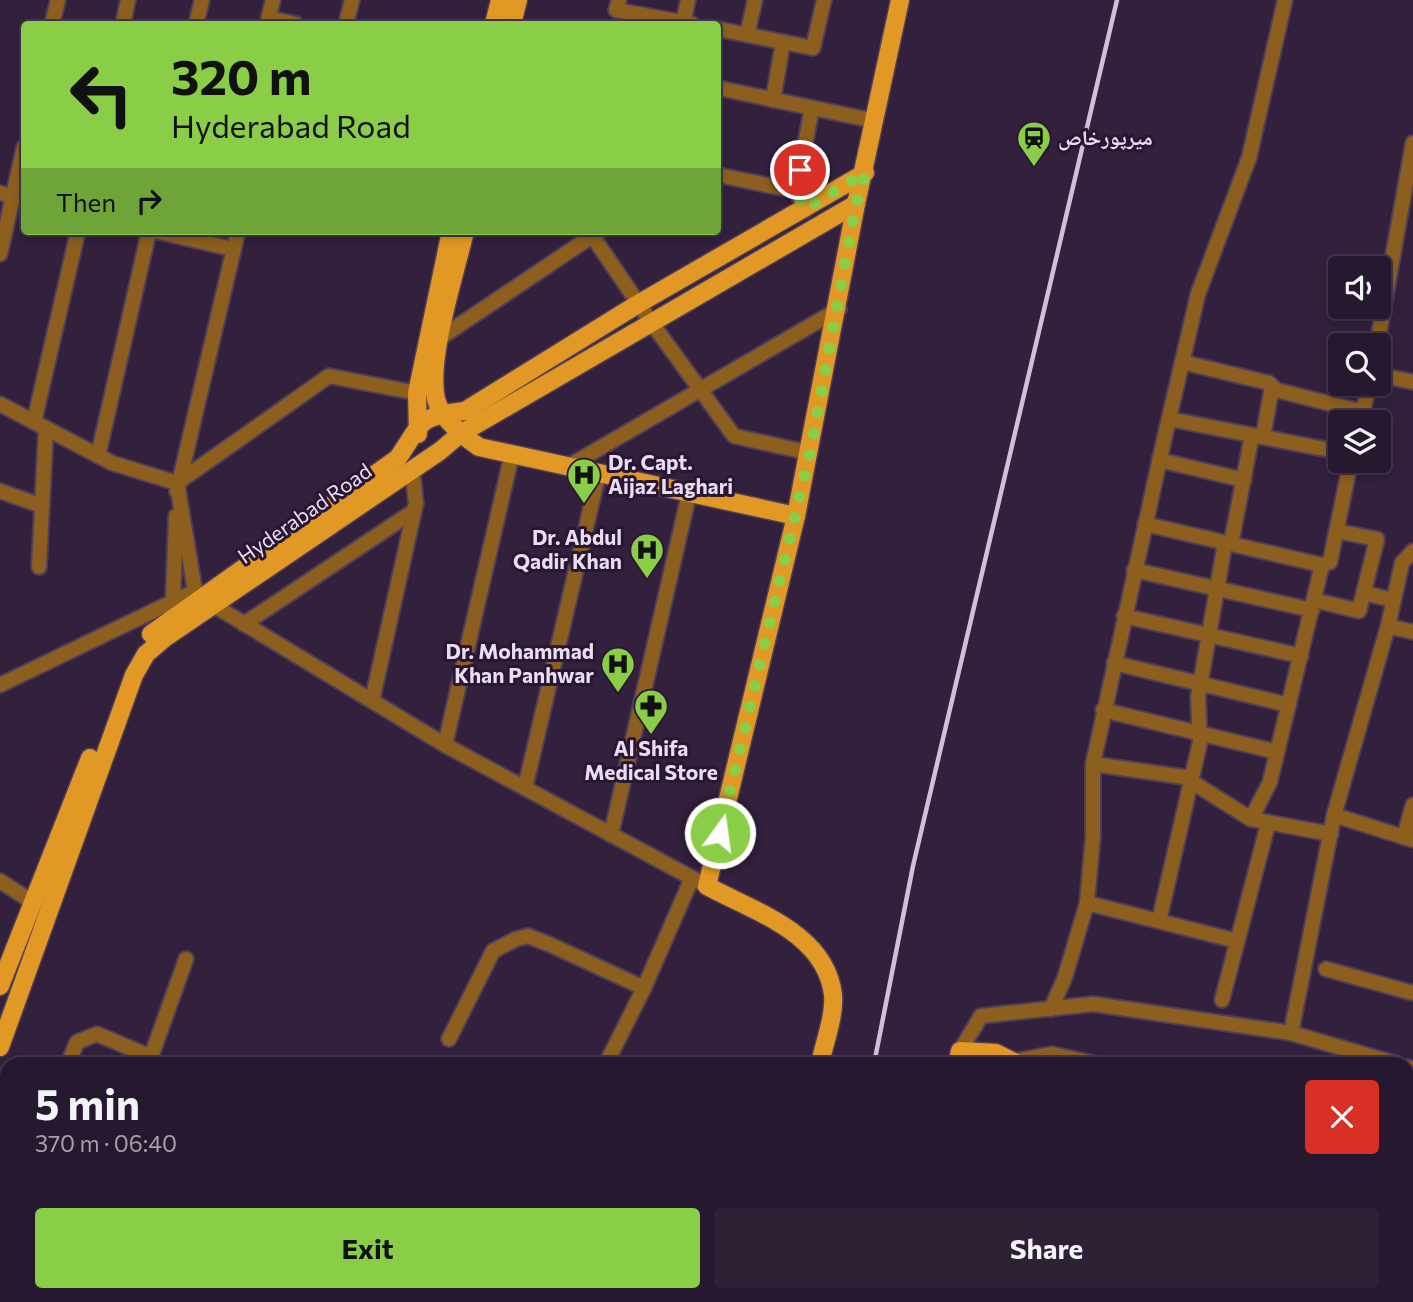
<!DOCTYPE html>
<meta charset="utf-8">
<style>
body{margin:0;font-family:Commissioner,"Noto Naskh Arabic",sans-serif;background:#2e2136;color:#f1f3f6;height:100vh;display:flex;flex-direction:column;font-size:26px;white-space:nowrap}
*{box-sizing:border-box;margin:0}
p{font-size:23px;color:#a4a0aa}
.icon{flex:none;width:38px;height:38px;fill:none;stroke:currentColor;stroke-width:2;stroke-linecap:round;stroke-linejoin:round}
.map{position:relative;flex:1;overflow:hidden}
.panel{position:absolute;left:0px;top:1057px;width:1414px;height:245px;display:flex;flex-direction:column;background:#26182e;border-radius:21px 21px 0 0;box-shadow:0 4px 10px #0003,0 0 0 2px #42374a}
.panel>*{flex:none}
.banner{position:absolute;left:21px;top:21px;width:700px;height:214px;border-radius:7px;box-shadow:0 4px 10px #0003,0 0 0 2px #42374a;background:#8ace47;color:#111;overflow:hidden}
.buttons{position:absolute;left:1328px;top:256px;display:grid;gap:14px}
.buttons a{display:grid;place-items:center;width:63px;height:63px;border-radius:7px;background:#26182e;box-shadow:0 4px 10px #0003,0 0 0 2px #42374a;font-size:35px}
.pin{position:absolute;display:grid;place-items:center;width:60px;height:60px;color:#fff;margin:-30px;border:4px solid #fff;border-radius:50%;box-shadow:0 2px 7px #0007}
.me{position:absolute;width:77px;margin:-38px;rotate:14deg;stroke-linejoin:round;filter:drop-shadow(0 0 5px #0008)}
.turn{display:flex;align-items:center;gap:24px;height:147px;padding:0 35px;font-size:32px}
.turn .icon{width:91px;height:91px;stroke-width:2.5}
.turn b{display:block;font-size:49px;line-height:60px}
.then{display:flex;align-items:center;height:66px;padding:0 35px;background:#0003;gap:14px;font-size:26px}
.round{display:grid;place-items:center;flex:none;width:74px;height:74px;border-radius:7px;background:#2e2136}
.overview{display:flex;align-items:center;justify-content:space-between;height:119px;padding:0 35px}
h1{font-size:42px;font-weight:700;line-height:52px}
.action{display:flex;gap:14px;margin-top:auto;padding:14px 35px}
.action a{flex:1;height:80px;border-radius:7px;background:#8ace47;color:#111;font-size:28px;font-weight:700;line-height:80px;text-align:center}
.action a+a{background:#2e2136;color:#f1f3f6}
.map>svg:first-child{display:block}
</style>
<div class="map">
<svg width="1413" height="1302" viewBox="0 0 1413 1302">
<rect width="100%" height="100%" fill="#32203d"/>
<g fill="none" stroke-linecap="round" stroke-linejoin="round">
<g stroke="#4f3e5a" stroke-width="18">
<g id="minor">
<path d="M619,0L616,10L692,24"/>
<path d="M269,18L296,24"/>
<path d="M683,23L688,0"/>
<path d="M52,24L58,0"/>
<path d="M123,24L128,0"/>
<path d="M196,24L202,0"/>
<path d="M267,24L273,0"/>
<path d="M346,24L352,0"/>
<path d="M718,29L813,48L824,0"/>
<path d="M747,35L755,0"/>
<path d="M718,88L875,121"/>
<path d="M773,100L783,42"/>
<path d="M718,175L796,191"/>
<path d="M0,193L24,199"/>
<path d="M805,210L796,191L812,108"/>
<path d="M155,231L233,249"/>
<path d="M589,231L651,322L734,436L810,453"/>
<path d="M0,254L24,147"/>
<path d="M440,338L598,232"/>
<path d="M1377,345L1413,143"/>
<path d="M1182,362L1269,383L1276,390L1363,412"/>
<path d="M1379,375L1413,382"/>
<path d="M0,404L112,463L177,483L195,591L200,597L445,745L707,886"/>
<path d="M1169,419L1340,452"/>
<path d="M34,422L78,231"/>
<path d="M1360,422L1370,383"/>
<path d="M1263,437L1272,387"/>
<path d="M98,456L149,231"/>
<path d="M1159,460L1244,480"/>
<path d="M569,466L839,309"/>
<path d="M177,483L329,376L417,393"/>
<path d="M0,491L42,506"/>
<path d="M177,492L238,231"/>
<path d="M1145,524L1322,565"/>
<path d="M1231,544L1252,435"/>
<path d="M39,567L46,428"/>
<path d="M1134,570L1312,610"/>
<path d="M1364,593L1393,600"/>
<path d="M1314,600L1359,611L1377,539L1336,531"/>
<path d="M173,601L176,516"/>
<path d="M1124,616L1301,656"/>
<path d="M244,624L414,511"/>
<path d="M1388,626L1402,563L1413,551"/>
<path d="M1114,663L1289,705"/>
<path d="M0,685L195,591"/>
<path d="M372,701L416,503L412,468"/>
<path d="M1103,710L1277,752"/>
<path d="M445,745L512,454"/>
<path d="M1093,764L1184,777L1251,819L1331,834"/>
<path d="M525,788L599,472"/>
<path d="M1334,815L1413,840"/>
<path d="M1251,819L1270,782L1322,565L1330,562L1351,460"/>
<path d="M611,835L689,494"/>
<path d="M1404,837L1413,805"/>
<path d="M0,881L31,901"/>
<path d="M1087,903L1237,941"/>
<path d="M1159,921L1200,742L1198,697L1225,543"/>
<path d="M1326,969L1413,993"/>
<path d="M1222,1000L1268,824"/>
<path d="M1051,1009L1065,977L1087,903L1093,836V764L1164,440L1198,294L1249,158L1285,0"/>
<path d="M1291,1033L1397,1064"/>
<path d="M449,1039L493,951L516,939L528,936L551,945L644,988"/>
<path d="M960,1051L981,1016L1093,1004L1291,1033L1334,815L1388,626L1413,632"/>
<path d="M1015,1061L1052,1054L1097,1064"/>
<path d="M68,1064L77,1042L97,1034L151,1057L186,959"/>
<path d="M606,1064L644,988L692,878"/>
<path d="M1407,1067L1413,1069"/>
<path d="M1407,1113L1413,1117"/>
<path d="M0,1149L7,1153"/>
<path d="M7,1250V1253"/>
<path d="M59,1295L77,1302"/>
<path d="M593,1295L606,1302"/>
<path d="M1088,1295L1099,1302"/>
<path d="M315,1302L321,1295"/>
</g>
</g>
<g stroke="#4f3e5a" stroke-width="21">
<g id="major">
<path d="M494,24L500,0"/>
<path d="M512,24L518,0"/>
<path d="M465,231C455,275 427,358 436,399C441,419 463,436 479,447L796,516L707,886C755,912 826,933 833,995C835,1016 824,1043 820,1064"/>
<path d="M418,434L417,393L451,231"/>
<path d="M796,516L856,204L900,0"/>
<path d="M151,634L398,458C424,420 417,417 465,411L638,304L865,173"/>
<path d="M0,986L90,758"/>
<path d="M0,1047L134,675L146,654L166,637L440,451L460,434L856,204"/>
<path d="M957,1064L960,1051L996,1053L1018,1064"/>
<path d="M1192,1295L1198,1302"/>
<path d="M1207,1295L1213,1302"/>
<path d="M766,1302L768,1295"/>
<path d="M901,1302L902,1295"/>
</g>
</g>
<use href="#minor" stroke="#8c5f1e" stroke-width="14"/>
<use href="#major" stroke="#e29824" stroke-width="18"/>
<g stroke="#cfc2d7" stroke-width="4.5">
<path d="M874,1064L913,866L1117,0"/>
<path d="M823,1302L824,1295"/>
</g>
</g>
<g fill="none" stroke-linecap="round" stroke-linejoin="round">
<path stroke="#8ace47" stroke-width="12" stroke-dasharray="0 21.6" d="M720,833L810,453L856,204L865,173L805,209L796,191L800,170"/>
</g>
<defs>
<g id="station-pin" transform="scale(1.75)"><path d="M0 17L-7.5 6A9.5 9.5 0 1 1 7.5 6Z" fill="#8ace47" stroke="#281633"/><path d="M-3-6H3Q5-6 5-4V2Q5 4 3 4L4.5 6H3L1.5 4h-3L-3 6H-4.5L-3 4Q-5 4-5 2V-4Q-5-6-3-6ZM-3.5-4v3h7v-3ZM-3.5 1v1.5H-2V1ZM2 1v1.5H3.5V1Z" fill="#111"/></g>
<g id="hospital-pin" transform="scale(1.75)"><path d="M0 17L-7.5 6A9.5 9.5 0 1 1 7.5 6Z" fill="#8ace47" stroke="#281633"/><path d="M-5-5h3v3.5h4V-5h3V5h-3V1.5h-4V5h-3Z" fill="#111"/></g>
<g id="pharmacy-pin" transform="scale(1.75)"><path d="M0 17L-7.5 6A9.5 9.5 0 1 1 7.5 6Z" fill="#8ace47" stroke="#281633"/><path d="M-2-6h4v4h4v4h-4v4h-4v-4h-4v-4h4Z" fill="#111"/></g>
</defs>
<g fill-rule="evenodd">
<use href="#station-pin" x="1034" y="138"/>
<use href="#hospital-pin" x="584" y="475"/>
<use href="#hospital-pin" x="647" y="550"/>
<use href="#hospital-pin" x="618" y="664"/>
<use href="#pharmacy-pin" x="651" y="706"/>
</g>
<g text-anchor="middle" stroke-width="6" stroke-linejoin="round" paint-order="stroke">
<g font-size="21" font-weight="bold" fill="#e9ddf1" stroke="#281633" text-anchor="start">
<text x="1058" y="145">ميرپورخاص</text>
<text x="608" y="470">Dr. Capt.<tspan x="608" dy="24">Aijaz Laghari</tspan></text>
<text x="622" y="545" text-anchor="end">Dr. Abdul<tspan x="622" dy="24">Qadir Khan</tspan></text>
<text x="594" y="659" text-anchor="end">Dr. Mohammad<tspan x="594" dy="24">Khan Panhwar</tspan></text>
<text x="651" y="756" text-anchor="middle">Al Shifa<tspan x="651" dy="24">Medical Store</tspan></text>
</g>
<g font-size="21" fill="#e9ddf1" stroke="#281633">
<text transform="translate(305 514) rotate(-35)" y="7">Hyderabad Road</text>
</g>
</g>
</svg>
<div class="buttons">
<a><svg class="icon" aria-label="sound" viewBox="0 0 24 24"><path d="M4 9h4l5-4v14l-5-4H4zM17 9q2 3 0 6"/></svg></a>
<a><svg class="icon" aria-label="search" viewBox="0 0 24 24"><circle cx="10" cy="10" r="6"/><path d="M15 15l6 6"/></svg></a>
<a><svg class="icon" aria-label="layers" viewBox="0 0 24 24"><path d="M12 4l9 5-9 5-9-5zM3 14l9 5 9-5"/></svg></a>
</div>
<div class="pin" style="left:800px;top:170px;background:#d93025"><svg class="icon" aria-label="arrive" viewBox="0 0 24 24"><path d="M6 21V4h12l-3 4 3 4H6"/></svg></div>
<svg class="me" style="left:720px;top:833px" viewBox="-20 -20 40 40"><circle r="17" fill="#8ace47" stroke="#fff" stroke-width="3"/><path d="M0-11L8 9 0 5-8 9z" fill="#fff"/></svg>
<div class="banner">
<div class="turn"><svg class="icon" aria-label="left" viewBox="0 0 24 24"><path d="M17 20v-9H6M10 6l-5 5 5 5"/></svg><div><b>320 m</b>Hyderabad Road</div></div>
<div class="then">Then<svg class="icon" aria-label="right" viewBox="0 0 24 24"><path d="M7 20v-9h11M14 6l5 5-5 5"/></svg></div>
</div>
<section class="panel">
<div class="overview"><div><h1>5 min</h1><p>370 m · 06:40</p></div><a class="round" style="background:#d93025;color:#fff"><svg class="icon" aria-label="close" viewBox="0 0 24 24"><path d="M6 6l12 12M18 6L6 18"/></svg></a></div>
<div class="action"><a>Exit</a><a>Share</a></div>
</section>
</div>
